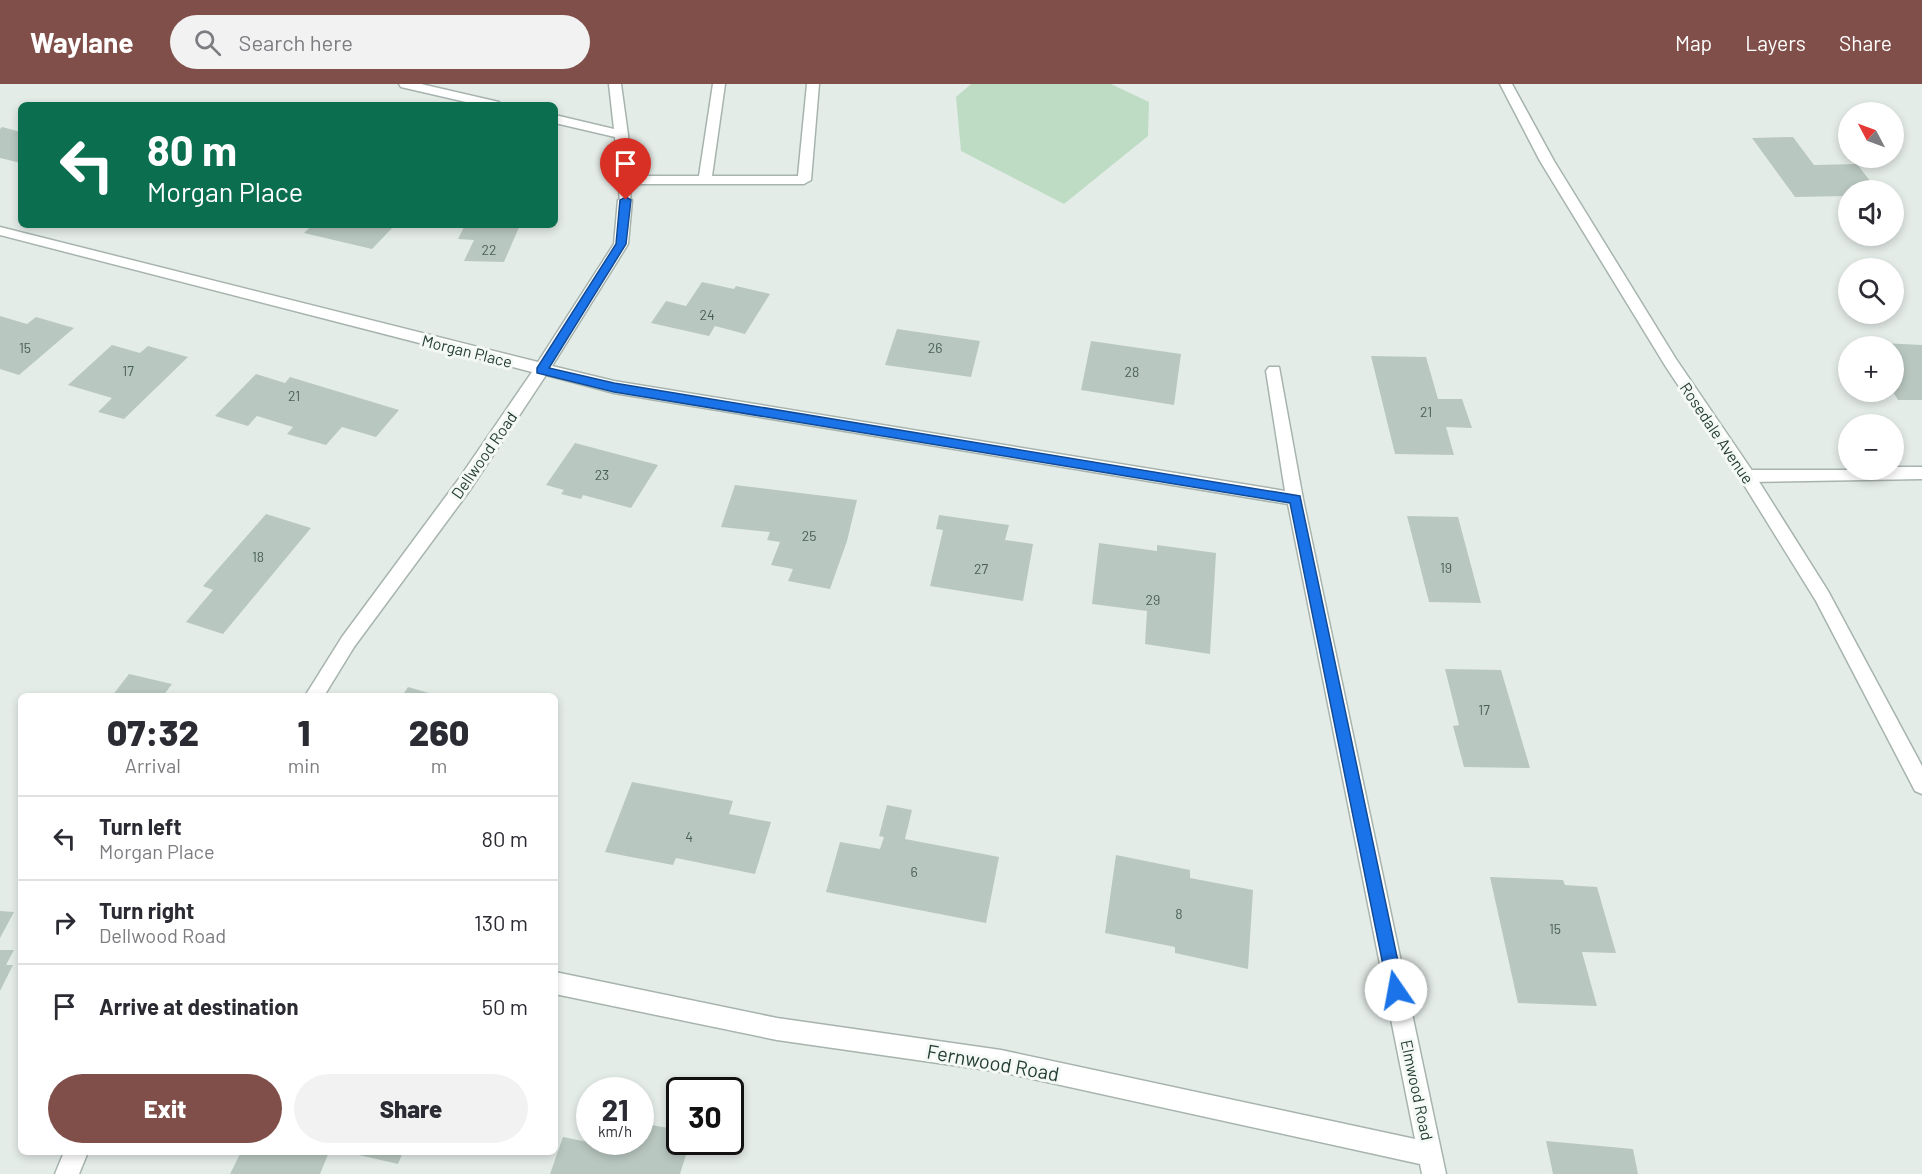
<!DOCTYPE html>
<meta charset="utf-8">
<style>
body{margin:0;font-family:Barlow,sans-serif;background:#f2f2f3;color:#2b2b33;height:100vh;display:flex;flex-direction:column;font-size:22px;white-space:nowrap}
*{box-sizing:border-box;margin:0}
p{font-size:20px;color:#7c7c81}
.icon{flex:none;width:33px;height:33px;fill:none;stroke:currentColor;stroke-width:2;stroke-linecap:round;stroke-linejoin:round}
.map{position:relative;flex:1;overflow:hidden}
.details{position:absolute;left:18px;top:609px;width:540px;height:462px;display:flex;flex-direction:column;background:#fff;border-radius:9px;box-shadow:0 3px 9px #0003}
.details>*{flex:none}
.banner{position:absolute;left:18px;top:18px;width:540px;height:126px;border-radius:9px;box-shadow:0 3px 9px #0003;background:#0b6e4f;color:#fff;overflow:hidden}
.needle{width:39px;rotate:311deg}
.tools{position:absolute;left:1838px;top:18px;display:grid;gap:12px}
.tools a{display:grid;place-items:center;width:66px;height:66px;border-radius:50%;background:#fff;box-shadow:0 3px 9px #0003;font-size:30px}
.speed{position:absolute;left:576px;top:993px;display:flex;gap:12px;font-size:30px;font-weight:700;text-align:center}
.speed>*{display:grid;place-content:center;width:78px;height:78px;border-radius:50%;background:#fff;box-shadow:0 3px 9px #0003;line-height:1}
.speed small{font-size:15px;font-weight:400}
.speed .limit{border:3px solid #111;border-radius:9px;background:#fff;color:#111}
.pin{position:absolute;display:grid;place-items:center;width:51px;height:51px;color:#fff;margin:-62px -26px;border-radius:50% 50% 50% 0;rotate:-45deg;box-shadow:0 0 6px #0007}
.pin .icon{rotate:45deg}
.me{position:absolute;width:66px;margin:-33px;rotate:348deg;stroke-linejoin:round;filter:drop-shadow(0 0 4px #0008)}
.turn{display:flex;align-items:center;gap:21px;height:126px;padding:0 30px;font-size:27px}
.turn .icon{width:78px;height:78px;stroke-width:2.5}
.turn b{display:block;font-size:42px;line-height:51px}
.eta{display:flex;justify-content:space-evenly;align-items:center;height:102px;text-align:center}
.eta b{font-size:36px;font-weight:800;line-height:42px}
.button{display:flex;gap:12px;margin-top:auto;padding:12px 30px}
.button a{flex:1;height:69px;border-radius:36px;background:#804f4a;color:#fff;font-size:24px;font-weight:800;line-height:69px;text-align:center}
.button a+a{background:#f2f2f3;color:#2b2b33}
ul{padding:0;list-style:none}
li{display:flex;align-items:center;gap:18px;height:84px;padding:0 30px;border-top:2px solid #e1e1e2}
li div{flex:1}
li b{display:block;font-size:22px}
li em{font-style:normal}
header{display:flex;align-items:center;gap:36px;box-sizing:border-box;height:84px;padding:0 30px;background:#804f4a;color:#fff}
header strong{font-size:28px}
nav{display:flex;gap:33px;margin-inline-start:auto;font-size:21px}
.search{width:420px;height:54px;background:#f2f2f3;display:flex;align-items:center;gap:15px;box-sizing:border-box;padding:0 21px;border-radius:33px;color:#7c7c81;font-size:22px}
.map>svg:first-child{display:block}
</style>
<header>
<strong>Waylane</strong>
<div class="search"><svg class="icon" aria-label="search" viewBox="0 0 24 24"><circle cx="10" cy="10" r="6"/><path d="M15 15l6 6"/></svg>Search here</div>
<nav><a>Map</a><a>Layers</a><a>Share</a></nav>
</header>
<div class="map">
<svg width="1922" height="1090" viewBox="0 0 1922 1090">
<rect width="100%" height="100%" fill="#e4ece8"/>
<path fill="#bedcc4" d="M971,0H1111L1149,18L1148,52L1064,120L961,67L956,13Z"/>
<g fill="#b9c7c1">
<path d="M2,43L21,48V79L0,74V45Z"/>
<path d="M1793,53L1814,81L1857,80L1877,106H1848V112L1795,113L1752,54Z"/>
<path d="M312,141H395L372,165L304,149Z"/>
<path d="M465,141H520L504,178L464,177L474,156L458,155Z"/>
<path d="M702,198L734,205L736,202L770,210L745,250L715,242L709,252L651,239L666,217L686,222Z"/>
<path d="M0,232L27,240L36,233L74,244L19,291L0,285Z"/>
<path d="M897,245L980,257L971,293L885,281Z"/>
<path d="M1091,257L1181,270L1174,321L1081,306Z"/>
<path d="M1882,259L1922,261V316H1898L1893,308V262H1884Z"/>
<path d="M112,261L140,269L148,262L188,273L124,335L98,328L112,314L68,301Z"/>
<path d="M1371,272L1426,273L1438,315H1462L1472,344L1446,343L1454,371L1395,370Z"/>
<path d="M256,290L285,299L290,293L399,326L376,353L342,343L326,361L287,350L293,343L257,332L248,342L215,332Z"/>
<path d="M575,359L658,381L631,424L583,411L581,415L561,410L564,406L546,401Z"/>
<path d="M735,401L857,416L847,457L830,505L788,497L793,485L771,481L780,458L767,456L770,448L721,443Z"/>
<path d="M266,430L311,444L223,550L186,538L213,506L203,502Z"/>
<path d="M939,431L1009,441L1005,456L1033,460L1023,517L930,502L943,446L936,445Z"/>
<path d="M1407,432L1458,433L1481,519L1429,518Z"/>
<path d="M1099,459L1157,467V461L1216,469L1210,570L1145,560L1147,527L1092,520Z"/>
<path d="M1445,585L1501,586L1530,684L1464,683L1453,642L1459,641Z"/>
<path d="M129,590L172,600L163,612H112Z"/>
<path d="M408,603L436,611V612H402Z"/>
<path d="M632,698L733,717L729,730L771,738L755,790L676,774L673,781L605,768Z"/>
<path d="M887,721L912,726L905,755L999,773L986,839L826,808L840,758L880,765L884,753L879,752Z"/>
<path d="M1116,771L1190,786V794L1253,806L1248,885L1175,869V863L1105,849Z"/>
<path d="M1490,793L1563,796L1565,801L1597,803L1616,869L1582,868L1597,922L1518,919Z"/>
<path d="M0,827L14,828L0,854Z"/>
<path d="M0,866H14L6,881H13L0,907Z"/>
<path d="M640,1039L680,1046V1058H690L680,1090H550L563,1053L617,1064L619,1058H640Z"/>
<path d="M1546,1057L1633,1065L1638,1090H1553Z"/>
<path d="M241,1068H329L320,1090H230Z"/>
<path d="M346,1068H403L398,1080Z"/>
</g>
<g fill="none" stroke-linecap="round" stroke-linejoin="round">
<g stroke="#a7b4ae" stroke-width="3">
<g id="service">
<path d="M399,0H421L499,18L501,21H479L401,3Z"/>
<path d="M609,0H621L628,51L630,92H699L713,0H725L712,92H798L807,0H819L811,96L804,100H631L630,119H620L615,53L555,39V31L614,45Z"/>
</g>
</g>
<g stroke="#a7b4ae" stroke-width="3">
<g id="minor">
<path d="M625,112L632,116L628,160L552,282L614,297L1285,407L1266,287L1269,283H1279L1303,415L1446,1090H1422L1420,1080L1001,988L777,956L555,910V888L777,934L1001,966L1415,1055L1288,420L614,309L546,291L470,406L354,563L324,612H305L342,553L458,396L532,288L0,151V143L538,278L614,160L618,116Z"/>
<path d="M1893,383H1922V395L1747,398L1741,396L1739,392L1741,388L1747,386H1893Z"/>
<path d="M64,1068H88L79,1090H55Z"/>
</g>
</g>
<g stroke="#a7b4ae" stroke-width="3">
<path id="tertiary" d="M1500,0H1512L1554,77L1676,275L1753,388L1828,507L1922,682V710L1915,707L1816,517L1741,396L1666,283L1540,77Z"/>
</g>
<use href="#service" fill="#fff" fill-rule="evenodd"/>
<use href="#minor" fill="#fff" fill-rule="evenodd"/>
<use href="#tertiary" fill="#fff" fill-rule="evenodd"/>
</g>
<path fill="#1a73e8" stroke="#114b97" stroke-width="1.5" d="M626,113L631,116L626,160L549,284L614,299L1300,412L1404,906L1402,912L1396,915L1390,912L1388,906L1290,419L614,308L537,289V284L616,160L620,116Z"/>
<g text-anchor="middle" stroke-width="6" stroke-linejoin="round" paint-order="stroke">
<g font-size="14" fill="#496057">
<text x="489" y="171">22</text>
<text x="707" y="236">24</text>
<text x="25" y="269">15</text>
<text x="935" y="269">26</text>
<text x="128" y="292">17</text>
<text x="1132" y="293">28</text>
<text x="294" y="317">21</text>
<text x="1426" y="333">21</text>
<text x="602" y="396">23</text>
<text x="809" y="457">25</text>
<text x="258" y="478">18</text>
<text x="1446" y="489">19</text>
<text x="981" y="490">27</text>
<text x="1153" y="521">29</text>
<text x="1484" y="631">17</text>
<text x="689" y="758">4</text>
<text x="914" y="793">6</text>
<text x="1179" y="835">8</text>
<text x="1555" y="850">15</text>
</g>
<g font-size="16" fill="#243d34" stroke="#f4f9f6">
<text transform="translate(467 267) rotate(14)" y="6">Morgan Place</text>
<text transform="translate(1717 349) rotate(56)" y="6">Rosedale Avenue</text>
<text transform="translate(484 371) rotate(-55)" y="6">Dellwood Road</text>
<text transform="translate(1417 1006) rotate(78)" y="6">Elmwood Road</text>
</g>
<g font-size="20" fill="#243d34" stroke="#f4f9f6">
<text transform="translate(993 979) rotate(10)" y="7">Fernwood Road</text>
</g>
</g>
</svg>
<div class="tools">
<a><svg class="needle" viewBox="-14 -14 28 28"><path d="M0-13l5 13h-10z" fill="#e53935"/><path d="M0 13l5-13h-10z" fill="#7c7c81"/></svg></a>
<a><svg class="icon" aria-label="sound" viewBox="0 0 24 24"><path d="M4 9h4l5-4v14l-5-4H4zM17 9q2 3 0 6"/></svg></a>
<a><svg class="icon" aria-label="search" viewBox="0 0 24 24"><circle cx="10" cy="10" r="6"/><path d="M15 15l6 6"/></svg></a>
<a>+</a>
<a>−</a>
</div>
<div class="speed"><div>21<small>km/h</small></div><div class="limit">30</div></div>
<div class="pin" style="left:626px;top:116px;background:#d93025"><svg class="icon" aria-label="arrive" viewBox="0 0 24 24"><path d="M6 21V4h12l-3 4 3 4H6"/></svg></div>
<svg class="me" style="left:1396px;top:906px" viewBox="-20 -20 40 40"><circle r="19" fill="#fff"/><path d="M0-13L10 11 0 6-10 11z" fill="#1a73e8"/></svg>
<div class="banner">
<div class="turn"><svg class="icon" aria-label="left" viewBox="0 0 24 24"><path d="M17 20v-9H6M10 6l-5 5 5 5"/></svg><div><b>80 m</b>Morgan Place</div></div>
</div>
<section class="details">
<div class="eta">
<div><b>07:32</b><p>Arrival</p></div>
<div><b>1</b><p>min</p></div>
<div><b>260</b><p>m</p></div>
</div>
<ul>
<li><svg class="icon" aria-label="left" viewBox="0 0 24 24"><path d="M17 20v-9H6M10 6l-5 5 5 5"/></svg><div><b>Turn left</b><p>Morgan Place</p></div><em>80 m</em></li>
<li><svg class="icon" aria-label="right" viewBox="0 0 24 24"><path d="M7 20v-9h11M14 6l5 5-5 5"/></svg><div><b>Turn right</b><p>Dellwood Road</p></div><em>130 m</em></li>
<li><svg class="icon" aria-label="arrive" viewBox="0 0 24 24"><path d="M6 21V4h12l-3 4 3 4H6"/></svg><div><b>Arrive at destination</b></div><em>50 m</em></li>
</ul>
<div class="button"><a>Exit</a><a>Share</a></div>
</section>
</div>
